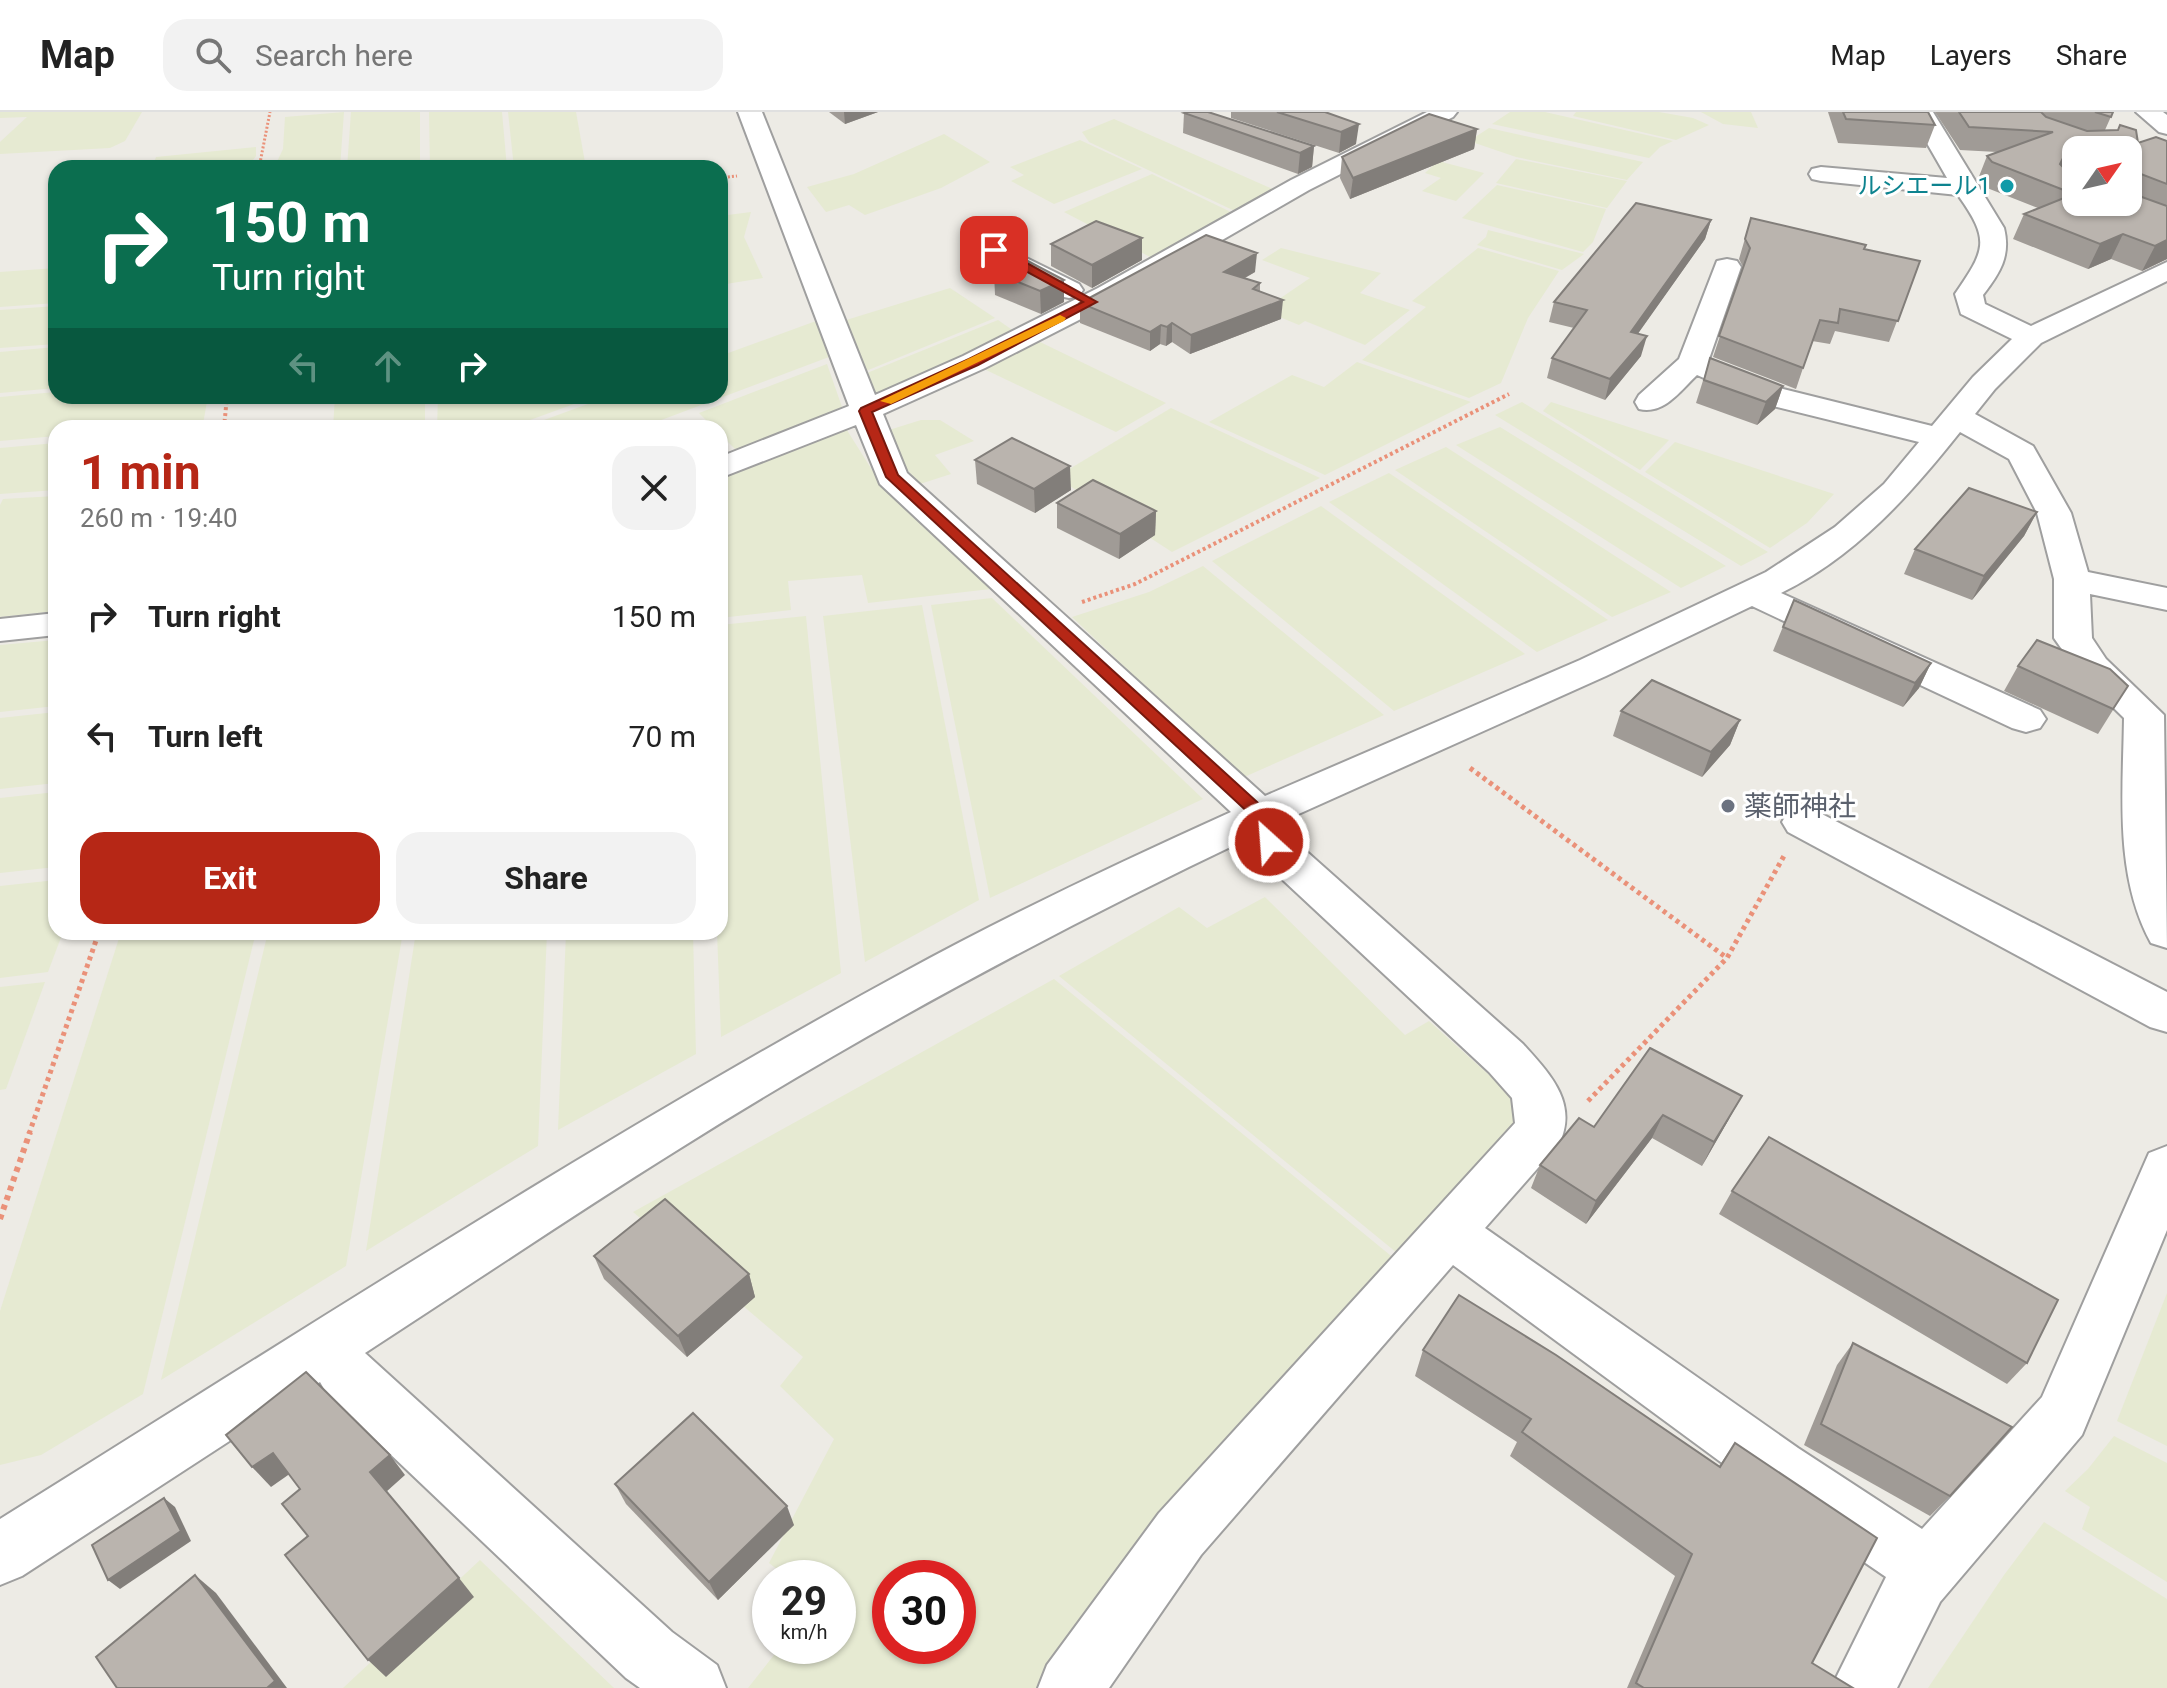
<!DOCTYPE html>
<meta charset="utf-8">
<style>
body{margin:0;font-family:Roboto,"Noto Sans JP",sans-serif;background:#f2f2f2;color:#222;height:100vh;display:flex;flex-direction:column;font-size:30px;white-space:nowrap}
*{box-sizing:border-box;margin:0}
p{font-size:26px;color:#767676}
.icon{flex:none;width:44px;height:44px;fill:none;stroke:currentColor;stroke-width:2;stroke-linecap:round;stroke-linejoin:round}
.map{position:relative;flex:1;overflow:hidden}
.side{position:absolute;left:48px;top:308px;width:680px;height:520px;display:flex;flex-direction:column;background:#fff;border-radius:24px;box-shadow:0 2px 6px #0004}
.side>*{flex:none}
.guide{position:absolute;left:48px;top:48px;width:680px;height:244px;border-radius:24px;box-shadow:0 2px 6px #0004;background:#0b6e4f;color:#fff;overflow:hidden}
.needle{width:52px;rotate:56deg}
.fabs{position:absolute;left:2062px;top:24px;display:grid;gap:16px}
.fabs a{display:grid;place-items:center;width:80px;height:80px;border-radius:16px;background:#fff;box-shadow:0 2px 6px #0004;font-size:40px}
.speed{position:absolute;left:752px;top:1448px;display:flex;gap:16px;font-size:40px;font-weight:700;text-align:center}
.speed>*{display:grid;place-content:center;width:104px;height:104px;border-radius:50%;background:#fff;box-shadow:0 2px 6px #0004;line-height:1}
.speed small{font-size:20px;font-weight:400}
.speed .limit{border:12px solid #d22;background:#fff;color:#111}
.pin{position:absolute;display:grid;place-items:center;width:68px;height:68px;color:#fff;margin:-34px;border-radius:16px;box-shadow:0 4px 12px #0006}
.me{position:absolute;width:88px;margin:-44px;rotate:334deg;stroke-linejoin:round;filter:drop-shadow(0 0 6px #0008)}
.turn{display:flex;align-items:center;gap:28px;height:168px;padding:0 32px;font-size:36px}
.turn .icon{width:104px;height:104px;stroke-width:2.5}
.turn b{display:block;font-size:56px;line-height:68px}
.lanes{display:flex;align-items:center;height:76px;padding:0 32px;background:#0003;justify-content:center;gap:40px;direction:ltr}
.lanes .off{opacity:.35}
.round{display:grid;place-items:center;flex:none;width:84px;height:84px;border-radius:24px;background:#f2f2f2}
.summary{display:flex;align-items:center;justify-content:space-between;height:136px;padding:0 32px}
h1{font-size:48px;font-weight:700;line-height:60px;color:#b62716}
.cta{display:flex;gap:16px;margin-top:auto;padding:16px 32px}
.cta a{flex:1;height:92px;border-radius:24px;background:#b62716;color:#fff;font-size:32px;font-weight:700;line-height:92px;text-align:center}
.cta a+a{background:#f2f2f2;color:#222}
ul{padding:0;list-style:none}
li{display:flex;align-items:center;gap:24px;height:120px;padding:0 32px}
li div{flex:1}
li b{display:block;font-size:30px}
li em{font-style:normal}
header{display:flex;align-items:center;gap:48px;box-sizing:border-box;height:112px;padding:0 40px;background:#fff;border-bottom:2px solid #e0e0e0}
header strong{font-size:38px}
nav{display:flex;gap:44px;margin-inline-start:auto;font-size:28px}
.search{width:560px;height:72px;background:#f2f2f2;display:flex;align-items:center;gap:20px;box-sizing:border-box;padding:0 28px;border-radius:24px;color:#767676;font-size:30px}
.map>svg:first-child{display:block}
</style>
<header>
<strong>Map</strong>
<div class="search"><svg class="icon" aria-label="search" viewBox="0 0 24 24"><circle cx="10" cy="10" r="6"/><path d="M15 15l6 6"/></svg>Search here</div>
<nav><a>Map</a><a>Layers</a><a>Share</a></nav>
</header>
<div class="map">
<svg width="2167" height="1576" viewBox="0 0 2167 1576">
<rect width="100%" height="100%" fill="#edebe5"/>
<g fill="#e6ead2" fill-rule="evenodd">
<path d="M0,0H142L125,29L110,36L0,42V30L27,5L0,6Z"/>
<path d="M344,0L340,56H274L283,37L285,5Z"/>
<path d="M351,0H420V56H347Z"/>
<path d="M429,0H502L507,56H430Z"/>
<path d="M508,0H576L586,56H514Z"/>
<path d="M1510,0H1545L1673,29L1660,35L1649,46L1492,12Z"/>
<path d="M1576,0H1659L1693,6L1709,13L1676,28L1573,4Z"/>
<path d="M1701,0H1751L1758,16L1723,12Z"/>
<path d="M1114,7L1277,79L1239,101L1089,30L1082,20Z"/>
<path d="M1489,16L1643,50L1627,68L1516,45L1469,29Z"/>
<path d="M944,22L990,50L941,76L865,103L849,93L826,100L807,75L854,62Z"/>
<path d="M1080,28L1142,57L1054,92L1011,69L1024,63L1010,55Z"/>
<path d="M256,35V44L247,56H152L156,45Z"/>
<path d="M1516,47L1627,69L1607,96L1496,71Z"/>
<path d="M1438,49L1484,61L1456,89L1422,79L1441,66L1425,61Z"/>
<path d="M1152,62L1235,102L1152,146L1064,100Z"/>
<path d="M1497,73L1606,97L1593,130L1583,140L1462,106Z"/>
<path d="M751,100L744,125L763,166L720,173V104Z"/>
<path d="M1488,118L1584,142L1562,158L1477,133L1486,125Z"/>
<path d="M1281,136L1381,161L1360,181L1410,198L1365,233L1305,209L1299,213L1263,198L1310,166L1262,148Z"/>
<path d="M1478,136L1559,159L1528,206L1501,271L1469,286L1362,248L1426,195L1412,189Z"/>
<path d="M56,156V191L0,195V160Z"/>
<path d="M950,176L995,206L861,261L843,209Z"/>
<path d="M56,194V232L0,236V198Z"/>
<path d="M998,208L1018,222L878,285L870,284L862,263Z"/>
<path d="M816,209L829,245L640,316H522L610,284H720V244Z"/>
<path d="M1038,229L1166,291L1116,320L984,257Z"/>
<path d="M56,235V276L0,281V240Z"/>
<path d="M1357,250L1471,290L1325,363L1209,310L1292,263L1324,275Z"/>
<path d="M827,252L842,295L737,339L720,322V316H714L699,301Z"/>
<path d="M56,280V284H208L203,312L157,316H56V324L0,329V285Z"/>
<path d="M335,284H425V316H333Z"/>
<path d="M438,284H596L508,316H437Z"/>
<path d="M1522,290L1768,440L1741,454L1495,303Z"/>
<path d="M1551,290L1669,328L1640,358L1543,299Z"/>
<path d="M1171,296L1320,366L1172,440L1056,365Z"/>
<path d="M921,308H940L974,329L935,343L951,362L920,372L902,352L889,318Z"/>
<path d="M845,315L884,377L991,477L868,491L862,463L788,469L791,498L720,506V364Z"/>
<path d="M1500,315L1726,454L1681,476L1456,333Z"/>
<path d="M1675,330L1834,382L1807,411L1770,436L1645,360Z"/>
<path d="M56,331V378L0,382V336Z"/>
<path d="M1446,335L1671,480L1612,505L1395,358Z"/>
<path d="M1389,361L1608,508L1537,540L1329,390Z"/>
<path d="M56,384V499L0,505V393L3,387Z"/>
<path d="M1321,394L1525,542L1394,599L1212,449Z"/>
<path d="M1203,454L1384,603L1242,666L1072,505L1149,480Z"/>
<path d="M992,486L1203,687L990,786L931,493Z"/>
<path d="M922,493L979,788L865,850L823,504Z"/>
<path d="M806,504L841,861L721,925L717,820H720V513Z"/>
<path d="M56,528V594L0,600V533Z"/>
<path d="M56,600V671L0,677V606Z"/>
<path d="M56,680V755L0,761V686Z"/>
<path d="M56,768V820H63L48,860L0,866V774Z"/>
<path d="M1265,785L1405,923L1429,909L1518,989L1524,1000L1408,1150L1059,864L1179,795L1207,816Z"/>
<path d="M121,820H256L143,1282L41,1343L0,1353V1199Z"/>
<path d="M268,820H403L346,1154L161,1268Z"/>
<path d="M416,820H547L538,1034L366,1139Z"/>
<path d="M566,820H693L696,942L558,1018Z"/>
<path d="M1054,867L1407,1157L1061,1576H748L781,1534H838V1466H788L769,1451L834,1327L780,1274L803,1245L633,1100ZM890,1466H958V1534H890Z"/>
<path d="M45,870L6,977L0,978V875Z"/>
<path d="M2167,1181V1334L2117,1309Z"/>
<path d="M2114,1324L2167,1351V1470L2082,1417L2090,1395L2065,1379L2088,1357Z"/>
<path d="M2044,1410L2167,1487V1576H1928L2004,1463Z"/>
<path d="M480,1448L614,1576H343Z"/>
</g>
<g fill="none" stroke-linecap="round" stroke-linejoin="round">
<g stroke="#9f9f9f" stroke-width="4">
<g id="minor">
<path d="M738,0H762L875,283L963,244L1098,176L1291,68L1427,0H1457L1453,5L1309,78L1118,188L985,256L883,302L907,361L1265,684L1580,548L1766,460L1835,415L1884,372L1919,330L1761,291L1697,263C1680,279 1664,303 1639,297L1635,290L1639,283L1679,247L1717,149L1727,147L1737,149L1741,155L1709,247L1783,277L1932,314L1973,265L2012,227L1961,202L1955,182C1985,138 1991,129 1958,83L1821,69L1812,67L1809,62L1812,57L1821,55L1947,66L1909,0H1933L2004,116C2011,144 2000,161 1983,183L1985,192L2031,214L2167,150V169L2041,231L1995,277L1975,302L2033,334L2071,401L2088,460L2167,476V498L2090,482L2092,526L2106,547L2164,603L2167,836L2151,831C2114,764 2123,680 2124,606L2080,563L2054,526V467L2037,401L2009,347L1960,320C1910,383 1855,445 1781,481L2040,598L2046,607L2040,616L2026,620L2012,616L1752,494L1606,564L1283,709L1288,723L1523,932C1549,961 1579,991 1559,1032L1485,1116L1798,1336L1922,1417L2042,1285L2149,1041L2167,1034V1118L2082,1323L1940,1490L1897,1576H1831L1886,1465L1756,1376L1453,1153L1201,1443L1109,1576H1038L1047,1553L1159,1401L1515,1011L1512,986L1489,960L1254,741L1247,727C1052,820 862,922 679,1037C573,1103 470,1173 365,1241L672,1520L717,1553L726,1576H640L626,1566L327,1282L320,1270L22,1464L0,1473V1407C299,1221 594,1029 904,860C1010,802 1120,750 1231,700L880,372L856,313L720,366V345L849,294Z"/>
<path d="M2136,0H2163L2167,3V22L2159,20Z"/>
<path d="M994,130L1079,172L1083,178L1079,184L1069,186L1059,184L984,144L981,138L984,132Z"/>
<path d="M56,501V523L0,529V507Z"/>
<path d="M1803,695L1818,700L2167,880V920L2150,915L1788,720L1782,710L1788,700Z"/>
</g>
</g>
<g stroke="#ea9179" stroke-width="3" stroke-dasharray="2 2" stroke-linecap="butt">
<path d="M259,56L270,0"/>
<path d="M720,66L737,64"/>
</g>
<g stroke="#ea9179" stroke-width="4" stroke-dasharray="3 3" stroke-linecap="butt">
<path d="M224,316L227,284"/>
<path d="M1082,490L1135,472L1509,282"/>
</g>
<g stroke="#ea9179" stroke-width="5" stroke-dasharray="4 4" stroke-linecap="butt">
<path d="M1470,656L1727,846"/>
<path d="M1588,989L1727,846L1785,742"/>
<path d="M29,1022L99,820"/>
</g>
<path stroke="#ea9179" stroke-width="6" stroke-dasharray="5 5" stroke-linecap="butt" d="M0,1107L30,1020"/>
<use href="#minor" fill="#fff" fill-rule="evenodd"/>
</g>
<g fill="#a09b96" fill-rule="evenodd">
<path d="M829,0H878L845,12Z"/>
<path d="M1231,0H1325L1356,32L1339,41L1231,6Z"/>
<path d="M1828,0H1928L1935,13L1926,36L1838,31Z"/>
<path d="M1935,0H2113L2105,18L2138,31L2167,29V147L2142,159L2111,147L2088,157L2013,127L2024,102L2038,96L1982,74L1978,67L1987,44L1997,40L1960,38ZM2079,38H2128V90L2073,60Z"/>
<path d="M1184,1L1314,34L1312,55L1298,62L1183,21Z"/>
<path d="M1477,17L1474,37L1350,87L1340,66L1342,45Z"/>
<path d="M1751,106L1864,137L1920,149L1889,230L1835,219L1830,232L1812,229L1796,277L1713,245L1743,155L1739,147Z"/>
<path d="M1711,108L1705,127L1638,221L1641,244L1605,288L1547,266L1552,246L1574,216L1549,210L1554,190Z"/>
<path d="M1142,126V148L1092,176L1051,154V132Z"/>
<path d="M1022,146L1064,190L1041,202L995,183L994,160Z"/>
<path d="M1255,160L1245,166L1260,171V179L1281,207L1190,242L1172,230L1166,234L1160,232L1150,239L1080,211V191Z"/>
<path d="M1710,246L1783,274L1775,297L1757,313L1696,291Z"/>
<path d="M975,348L1071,378L1035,401L977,372Z"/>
<path d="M1057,391L1156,399L1155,423L1119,447L1057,416Z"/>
<path d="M2037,400L2024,424L1972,488L1904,462L1915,437Z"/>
<path d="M1794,488L1931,551L1919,576L1903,595L1773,539Z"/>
<path d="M2018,554L2128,574L2098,622L2004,579Z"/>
<path d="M1621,599L1740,608L1730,633L1702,665L1613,624Z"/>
<path d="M1650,936L1729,1007L1702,1054L1652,1026L1586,1112L1531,1076L1540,1053L1594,1015Z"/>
<path d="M1732,1079L2027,1251L2007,1272L1719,1102Z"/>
<path d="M594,1144L749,1162L755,1185L687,1245L604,1167Z"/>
<path d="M1853,1231L1950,1384L1930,1404L1804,1333L1837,1253Z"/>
<path d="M1423,1238L1719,1354L1735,1331L1812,1551L1853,1576H1627L1675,1464L1510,1344L1517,1330L1415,1264Z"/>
<path d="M615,1372L794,1413L718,1488L626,1392Z"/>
</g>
<g fill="#827e7a">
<path d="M844,0H878L845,12Z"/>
<path d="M1359,12L1356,32L1339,41L1341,20Z"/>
<path d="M1477,17L1474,37L1350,87L1353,66Z"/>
<path d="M1314,34L1312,55L1298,62L1300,41Z"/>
<path d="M2076,39V59L2055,66L2050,76L2065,42Z"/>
<path d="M1711,108L1705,127L1625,240L1631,220Z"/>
<path d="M2123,122L2111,147L2088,157L2100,132Z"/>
<path d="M1142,126V148L1092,176V153Z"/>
<path d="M2167,128V147L2142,159L2155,134Z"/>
<path d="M1257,141L1255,160L1223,178L1224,160Z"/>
<path d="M1064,168V190L1041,202L1040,179Z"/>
<path d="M1283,188L1281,207L1190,242L1191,223Z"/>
<path d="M1172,211V230L1166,234L1167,215Z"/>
<path d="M1161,213L1160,232L1150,239V220Z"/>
<path d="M1647,224L1641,244L1605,288L1610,267Z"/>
<path d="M1783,274L1775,297L1757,313L1766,290Z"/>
<path d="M1070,354L1071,378L1035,401L1034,377Z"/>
<path d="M1156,399L1155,423L1119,447L1120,422Z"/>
<path d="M2037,400L2024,424L1972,488L1984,464Z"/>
<path d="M1931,551L1919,576L1903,595L1915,571Z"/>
<path d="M1740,608L1730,633L1702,665L1711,640Z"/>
<path d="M1742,984L1729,1007L1702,1054L1714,1030Z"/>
<path d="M1663,1003L1652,1026L1586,1112L1596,1089Z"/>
<path d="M749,1162L755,1185L687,1245L678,1224Z"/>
<path d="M273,1341L291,1361L271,1375L252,1355Z"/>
<path d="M390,1343L405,1363L386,1380L370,1360Z"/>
<path d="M164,1386L175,1395L191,1429L120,1477L108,1468Z"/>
<path d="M787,1394L794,1413L718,1488L709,1470Z"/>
<path d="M195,1463L216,1481L287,1576H267Z"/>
<path d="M459,1466L474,1485L386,1565L368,1548Z"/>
</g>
<g fill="#bab4ae" stroke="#827e7a" stroke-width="2">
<path d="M1188,0H1208L1314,34L1300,41L1184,1Z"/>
<path d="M1277,0H1325L1359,12L1341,20Z"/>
<path d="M1843,0H1928L1935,13L1846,7Z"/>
<path d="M1959,0H2041L2046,5L2087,19L2118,18L2120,13L2136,18L2138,31L2156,25L2167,29V72L2141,62H2128V38H2088V35L2065,42L2060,52L2066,58L2076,61V90H2128V80L2167,94V128L2155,134L2123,122L2100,132L2024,102L2074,82L1992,50L1987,44L2053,20L1969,15Z"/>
<path d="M2095,0H2113L2111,5Z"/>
<path d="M1429,2L1477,17L1353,66L1342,45Z"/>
<path d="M1636,91L1711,108L1631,220L1647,224L1610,267L1552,246L1587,198L1554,190Z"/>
<path d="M1751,106L1866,133L1864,137L1920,149L1898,209L1840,197L1838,211L1820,208L1803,256L1719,224L1750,136L1745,127Z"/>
<path d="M1096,109L1142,126L1092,153L1051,132Z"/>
<path d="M1206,123L1257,141L1224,160L1260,171L1253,177L1283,188L1191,223L1172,211L1167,215L1161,213L1150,220L1080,191Z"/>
<path d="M1022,146L1064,168L1040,179L994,160Z"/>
<path d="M1710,246L1783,274L1766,290L1704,268Z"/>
<path d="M1012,326L1070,354L1034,377L975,348Z"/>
<path d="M1093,368L1156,399L1120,422L1057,391Z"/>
<path d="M1969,376L2037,400L1984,464L1915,437Z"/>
<path d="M1794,488L1931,551L1915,571L1783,515Z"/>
<path d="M2037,528L2110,557L2128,574L2113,597L2018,554Z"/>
<path d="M1652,568L1740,608L1711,640L1621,599Z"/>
<path d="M1650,936L1742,984L1714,1030L1663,1003L1596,1089L1540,1053L1579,1006L1594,1015Z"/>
<path d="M1769,1025L2058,1188L2027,1251L1732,1079Z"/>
<path d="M665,1087L749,1162L678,1224L594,1144Z"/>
<path d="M1459,1183L1556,1243L1720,1355L1735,1331L1877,1426L1812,1551L1853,1576H1644L1636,1571L1692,1442L1522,1320L1531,1307L1423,1238Z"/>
<path d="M1853,1231L2012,1315L1950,1384L1821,1312Z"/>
<path d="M306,1260L390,1343L370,1360L459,1466L368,1548L285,1443L308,1424L282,1392L300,1377L273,1341L252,1355L226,1323Z"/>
<path d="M693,1301L787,1394L709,1470L615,1372Z"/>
<path d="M164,1386L181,1419L108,1468L92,1433Z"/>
<path d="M195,1463L275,1569L267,1576H117L96,1545Z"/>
</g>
<path fill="#b62716" stroke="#76190e" stroke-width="2" d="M990,135H998L1097,190L978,253L872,300L898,363L1267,699L1278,730L1275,734H1263L1253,705L886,365L859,299L861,296L969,247L1083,190L990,140Z"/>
<path fill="#f59e0b" d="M1060,203L1066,206L1064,209L891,292L880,289Z"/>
<circle fill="#0f9aa8" stroke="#fff" stroke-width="3" cx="2007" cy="74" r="8"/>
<circle fill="#6b7280" stroke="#fff" stroke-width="3" cx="1728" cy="694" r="8"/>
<g text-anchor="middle" stroke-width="6" stroke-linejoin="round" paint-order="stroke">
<g font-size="24" fill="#0d838f" stroke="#fff" text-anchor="end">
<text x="1991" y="82">ルシエール1</text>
</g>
<g font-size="28" fill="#5b616d" stroke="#fff" text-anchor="start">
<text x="1744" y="704">薬師神社</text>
</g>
</g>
</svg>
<div class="fabs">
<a><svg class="needle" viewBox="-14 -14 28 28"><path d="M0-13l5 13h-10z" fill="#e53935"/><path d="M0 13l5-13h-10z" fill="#767676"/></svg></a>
</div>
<div class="speed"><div>29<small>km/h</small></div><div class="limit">30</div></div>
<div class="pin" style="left:994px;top:138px;background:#d93025"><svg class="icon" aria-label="arrive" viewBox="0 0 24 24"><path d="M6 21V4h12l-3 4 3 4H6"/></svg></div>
<svg class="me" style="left:1269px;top:730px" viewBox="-20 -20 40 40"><circle r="17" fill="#b62716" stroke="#fff" stroke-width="3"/><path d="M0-11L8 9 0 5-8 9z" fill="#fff"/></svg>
<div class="guide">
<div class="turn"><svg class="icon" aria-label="right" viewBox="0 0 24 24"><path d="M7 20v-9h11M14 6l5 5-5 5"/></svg><div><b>150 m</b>Turn right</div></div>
<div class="lanes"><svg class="icon off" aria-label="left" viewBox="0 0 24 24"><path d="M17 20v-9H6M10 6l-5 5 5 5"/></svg><svg class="icon off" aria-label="ahead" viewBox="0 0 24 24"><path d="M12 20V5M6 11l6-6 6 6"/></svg><svg class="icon" aria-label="right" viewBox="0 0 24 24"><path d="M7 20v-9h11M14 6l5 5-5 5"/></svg></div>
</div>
<section class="side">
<div class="summary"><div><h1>1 min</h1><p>260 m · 19:40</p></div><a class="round"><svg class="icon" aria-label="close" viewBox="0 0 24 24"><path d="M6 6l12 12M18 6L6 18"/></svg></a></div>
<ul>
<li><svg class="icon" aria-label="right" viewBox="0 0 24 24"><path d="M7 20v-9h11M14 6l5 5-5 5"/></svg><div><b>Turn right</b></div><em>150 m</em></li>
<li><svg class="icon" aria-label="left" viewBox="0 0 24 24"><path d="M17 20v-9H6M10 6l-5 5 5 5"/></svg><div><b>Turn left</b></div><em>70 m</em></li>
</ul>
<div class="cta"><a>Exit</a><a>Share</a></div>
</section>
</div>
